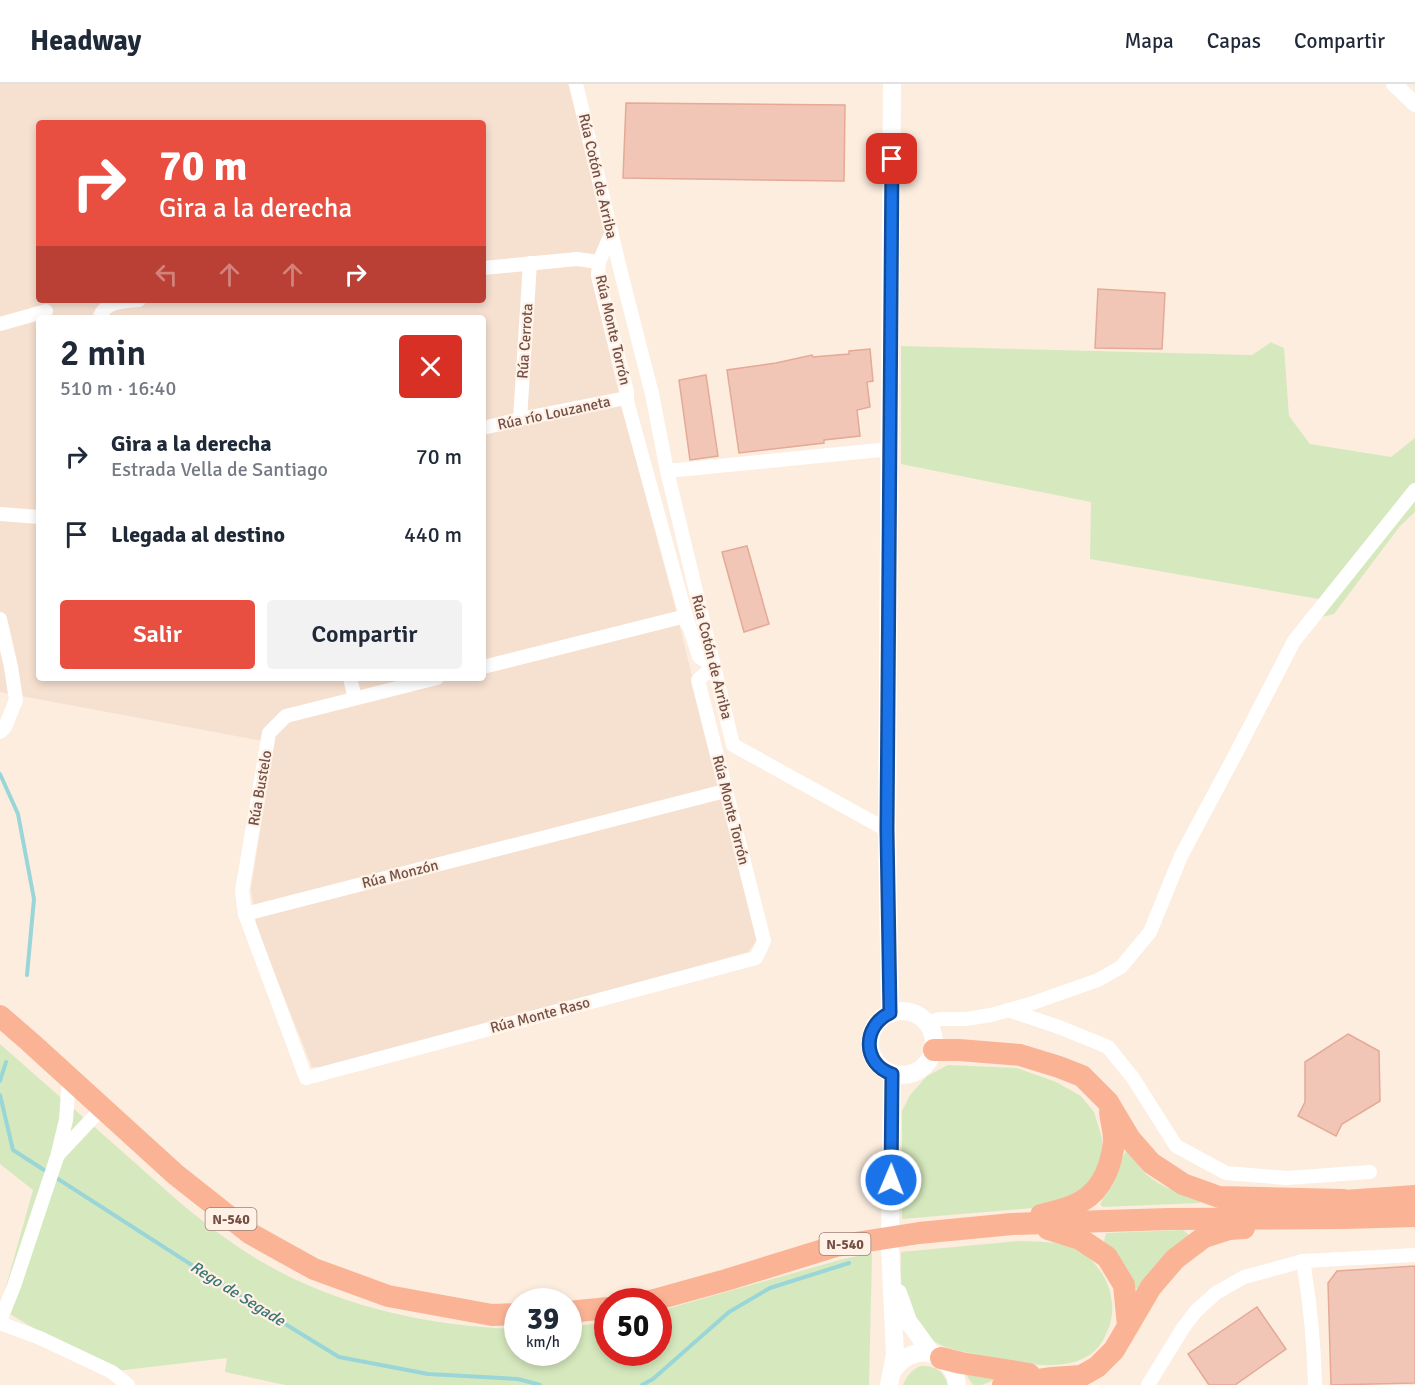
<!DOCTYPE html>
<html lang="es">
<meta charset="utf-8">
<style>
body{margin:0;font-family:Signika,sans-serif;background:#f2f2f3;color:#1f2937;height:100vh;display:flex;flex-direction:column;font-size:22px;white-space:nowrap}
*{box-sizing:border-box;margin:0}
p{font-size:20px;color:#747a83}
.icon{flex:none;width:33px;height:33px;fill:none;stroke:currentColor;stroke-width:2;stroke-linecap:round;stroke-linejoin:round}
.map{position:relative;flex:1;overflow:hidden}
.sheet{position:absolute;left:36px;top:231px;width:450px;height:366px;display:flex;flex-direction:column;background:#fff;border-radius:6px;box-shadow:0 3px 9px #0003}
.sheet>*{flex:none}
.top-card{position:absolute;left:36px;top:36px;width:450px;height:183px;border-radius:6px;box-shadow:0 3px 9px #0003;background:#e94f41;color:#fff;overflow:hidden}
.speed{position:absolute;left:504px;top:1204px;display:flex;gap:12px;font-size:30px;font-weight:700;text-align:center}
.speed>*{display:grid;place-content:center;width:78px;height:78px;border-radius:50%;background:#fff;box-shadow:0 3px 9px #0003;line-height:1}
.speed small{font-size:15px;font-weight:400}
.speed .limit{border:9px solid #d22;background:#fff;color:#111}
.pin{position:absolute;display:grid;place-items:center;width:51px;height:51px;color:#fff;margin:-26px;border-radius:12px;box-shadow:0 3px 9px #0006}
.me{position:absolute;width:66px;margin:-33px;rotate:1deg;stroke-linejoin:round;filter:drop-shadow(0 0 4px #0008)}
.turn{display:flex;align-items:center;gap:21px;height:126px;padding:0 24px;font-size:27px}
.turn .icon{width:78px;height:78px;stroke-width:2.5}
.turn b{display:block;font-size:42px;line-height:51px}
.lanes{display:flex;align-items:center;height:57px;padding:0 24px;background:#0003;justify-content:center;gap:30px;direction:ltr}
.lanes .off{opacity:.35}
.round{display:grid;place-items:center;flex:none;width:63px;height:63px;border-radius:6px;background:#f2f2f3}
.overview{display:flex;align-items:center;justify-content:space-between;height:102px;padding:0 24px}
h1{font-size:36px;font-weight:600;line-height:45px}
.primary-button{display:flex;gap:12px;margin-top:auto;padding:12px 24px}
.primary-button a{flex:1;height:69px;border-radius:6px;background:#e94f41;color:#fff;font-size:24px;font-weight:600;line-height:69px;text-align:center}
.primary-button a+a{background:#f2f2f3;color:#1f2937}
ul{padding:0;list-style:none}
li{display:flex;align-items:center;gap:18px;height:78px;padding:0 24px}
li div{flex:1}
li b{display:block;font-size:22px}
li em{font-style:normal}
header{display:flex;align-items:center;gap:36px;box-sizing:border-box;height:84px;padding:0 30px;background:#fff;border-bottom:2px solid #e0e1e3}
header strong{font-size:28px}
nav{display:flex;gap:33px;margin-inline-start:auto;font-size:21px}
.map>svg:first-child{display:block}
</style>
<header>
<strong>Headway</strong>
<nav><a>Mapa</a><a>Capas</a><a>Compartir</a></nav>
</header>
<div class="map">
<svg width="1415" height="1301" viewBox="0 0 1415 1301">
<rect width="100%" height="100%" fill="#fceddf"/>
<path fill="#f6e0d0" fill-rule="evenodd" d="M0,0H568L608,155L591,189L616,298L676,527L757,856L748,868L327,984L312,983L257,845L251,805L274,659L0,608ZM39,39H483V216H39ZM39,234H483V594H39Z"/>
<g fill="#d6e9be">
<path d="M1270,258L1284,264L1289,332L1310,360L1391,373L1415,354V428L1400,442L1334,530L1314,535L1319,515L1090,475L1091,418L901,380V262L1252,271L1270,259Z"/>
<path d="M0,960C44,999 89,1038 133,1077C173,1113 211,1147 257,1175C335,1222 427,1242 517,1245L518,1269H568L569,1243L607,1238L608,1269H658L659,1227L843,1175L872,1169L869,1301H285L225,1288L227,1274L107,1288L0,1224L33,1106L0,1080Z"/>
<path d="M948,981L1017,984L1056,998L1081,1012L1094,1028L1102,1054V1074L1088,1100L1063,1119L1033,1124L902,1135V1027L910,1011L927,992Z"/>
<path d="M1128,1065C1132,1071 1136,1079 1141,1085C1156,1102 1180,1109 1200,1117V1119L1103,1123L1100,1120C1104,1112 1110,1106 1114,1098C1119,1087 1120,1073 1128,1065Z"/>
<path d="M1183,1146L1189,1151L1137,1205L1132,1203L1104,1158L1106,1149Z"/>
<path d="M1019,1157C1039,1158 1059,1156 1077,1166C1106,1181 1121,1219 1107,1248C1103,1257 1099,1264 1091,1270C1061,1291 1012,1277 980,1271C963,1267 946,1266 932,1256C922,1248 905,1217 902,1205C900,1193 901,1180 901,1168Z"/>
<path d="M920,1282C935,1281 944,1287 948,1301H903C907,1291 911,1287 920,1282Z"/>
<path d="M963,1286L1001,1293L982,1301H973Z"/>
</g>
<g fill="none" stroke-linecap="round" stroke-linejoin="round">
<g stroke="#9ad6d7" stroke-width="4">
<path d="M0,690L18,730L34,815L27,891"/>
<path d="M0,997L6,978"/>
<path d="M0,1011L13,1066L254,1221L339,1273L428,1290L518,1295L540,1301"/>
<path d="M642,1301L653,1295L729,1228L770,1204L849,1179"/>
</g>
</g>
<g fill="#f2c6b6" stroke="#e5a996" stroke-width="1.5">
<path d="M626,19L845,21L844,97L623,94Z"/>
<path d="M1098,205L1165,209L1162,265L1095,264Z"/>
<path d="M870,265L873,297L867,298L870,323L857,326L860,352L824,356V359L739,369L727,286L776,279L812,271L813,273L849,270V267Z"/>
<path d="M706,291L718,372L690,376L679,296Z"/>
<path d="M747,462L769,540L744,548L722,468Z"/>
<path d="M1348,950L1379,967L1380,1017L1342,1040L1336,1052L1298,1032L1305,1018V978Z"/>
<path d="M1415,1182V1299L1331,1301L1328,1199L1337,1187Z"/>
<path d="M1257,1223L1286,1265L1235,1301H1209L1188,1270Z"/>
</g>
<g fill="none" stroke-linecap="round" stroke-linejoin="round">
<g stroke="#fff" stroke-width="14">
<path d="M576,0L620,185L652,310L667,387L733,661L887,746"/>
<path d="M611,150L599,178L598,192L627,308V317L686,532L699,573L714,582"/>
<path d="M483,184L577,175L599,178"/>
<path d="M99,234C105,217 124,217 139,216"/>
<path d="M0,240L46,227"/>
<path d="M520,335L530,179"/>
<path d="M483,344L520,335L626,314"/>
<path d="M667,387L890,365"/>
<path d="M0,430L39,433"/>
<path d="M0,535L11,583L16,616L5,643L0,648"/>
<path d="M483,583L686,532L687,540"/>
<path d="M350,594L355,614"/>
<path d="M437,594L286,632L269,649L242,807L245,830L306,994L756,874L764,857L698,596L714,582"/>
<path d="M245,830L725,707"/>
<path d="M1008,926L1059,943L1108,963L1133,994L1176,1062L1226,1089L1287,1094L1370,1088"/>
<path d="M928,939L940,935H966L991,931L1030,920L1098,896L1121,883L1150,848L1181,772L1234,673L1294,557L1415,406"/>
<path d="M58,1071L102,1024"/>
<path d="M1303,1177C1310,1218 1314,1259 1315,1301"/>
<path d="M0,1237L14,1202L57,1073L66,1036L69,994"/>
<path d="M0,1239L40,1254L112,1288L128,1301"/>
<path d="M1148,1301L1183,1244L1196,1227L1216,1209L1244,1193L1303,1177L1415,1171"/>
</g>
<path stroke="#fff" stroke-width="16" d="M1394,0L1415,20"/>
<g stroke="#fff" stroke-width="18">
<circle cx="902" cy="959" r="32"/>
<path d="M890,929L887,746L892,0"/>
<path d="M898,1209L908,1237L932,1270"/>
<path d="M892,1288C897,1281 901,1275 909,1272C931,1261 955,1278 957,1301"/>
<path d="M889,1301L895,1271L890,1163L892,990"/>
</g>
<g stroke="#fab495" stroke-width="22">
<path d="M0,932L30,958L175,1090L251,1150L314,1185L388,1212L492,1231L518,1230"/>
<path d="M934,966H959L1020,971L1059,983L1082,992L1108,1018L1130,1055L1151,1079L1183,1100L1219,1113L1343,1116"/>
<path d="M1330,1118L1415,1112"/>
<path d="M1041,1131C1055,1127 1069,1125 1082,1117C1103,1105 1112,1080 1114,1056C1114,1047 1111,1037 1110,1028"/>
<path d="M1048,1145L1080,1155L1107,1173L1124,1201L1128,1242"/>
<path d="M644,1218L654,1216L726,1196L836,1162L919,1149L1012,1140L1169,1135L1344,1134L1415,1132"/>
<path d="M568,1228L608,1224"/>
<path d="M941,1274L961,1279L1029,1290"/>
<path d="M1003,1301L1052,1294L1081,1292L1097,1283L1114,1266L1151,1203L1175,1175L1204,1153L1229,1145L1244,1144"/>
</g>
</g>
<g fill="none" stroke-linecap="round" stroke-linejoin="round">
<g stroke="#114b97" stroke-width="15">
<path id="route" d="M891,1096L892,990C862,980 862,942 890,929L887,746L892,75"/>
</g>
<use href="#route" stroke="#1a73e8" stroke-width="10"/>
</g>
<g text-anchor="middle" stroke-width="4.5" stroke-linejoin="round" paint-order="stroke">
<g fill="#fff1e5" stroke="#9d8076" stroke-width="1.5">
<rect x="205.5" y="1124" width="51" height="22" rx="4.5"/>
<rect x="819.5" y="1149" width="51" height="22" rx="4.5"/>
</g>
<g font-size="14" font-weight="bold" fill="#735047">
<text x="231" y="1140">N-540</text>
<text x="845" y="1165">N-540</text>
</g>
<g font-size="15" fill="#735047" stroke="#fff1e5">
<text transform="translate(598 92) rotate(77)" y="5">Rúa Cotón de Arriba</text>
<text transform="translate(613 246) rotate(77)" y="5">Rúa Monte Torrón</text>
<text transform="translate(525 257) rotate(-86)" y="5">Rúa Cerrota</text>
<text transform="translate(554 329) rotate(-12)" y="5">Rúa río Louzaneta</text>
<text transform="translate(712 573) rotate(76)" y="5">Rúa Cotón de Arriba</text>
<text transform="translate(260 704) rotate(-80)" y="5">Rúa Bustelo</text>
<text transform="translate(731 726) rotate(76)" y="5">Rúa Monte Torrón</text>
<text transform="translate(400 790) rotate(-14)" y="5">Rúa Monzón</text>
<text transform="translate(540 931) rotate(-15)" y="5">Rúa Monte Raso</text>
</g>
<g font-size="16" font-style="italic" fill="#3b7779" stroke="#fff1e5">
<text transform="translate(238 1209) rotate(32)" y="6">Rego de Segade</text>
</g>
</g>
</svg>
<div class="speed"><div>39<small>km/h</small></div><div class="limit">50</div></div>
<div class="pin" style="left:892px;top:75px;background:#d93025"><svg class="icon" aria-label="arrive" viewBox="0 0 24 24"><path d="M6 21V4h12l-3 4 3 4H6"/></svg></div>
<svg class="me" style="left:891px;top:1096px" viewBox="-20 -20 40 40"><circle r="17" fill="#1a73e8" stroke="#fff" stroke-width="3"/><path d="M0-11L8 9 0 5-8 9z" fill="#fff"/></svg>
<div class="top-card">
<div class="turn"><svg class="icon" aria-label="right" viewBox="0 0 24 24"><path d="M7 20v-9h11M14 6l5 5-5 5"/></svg><div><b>70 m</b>Gira a la derecha</div></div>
<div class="lanes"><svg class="icon off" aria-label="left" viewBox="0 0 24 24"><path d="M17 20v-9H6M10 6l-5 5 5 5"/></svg><svg class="icon off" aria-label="ahead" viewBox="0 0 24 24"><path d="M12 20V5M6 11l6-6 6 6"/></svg><svg class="icon off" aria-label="ahead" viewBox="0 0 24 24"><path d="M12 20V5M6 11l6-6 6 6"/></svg><svg class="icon" aria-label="right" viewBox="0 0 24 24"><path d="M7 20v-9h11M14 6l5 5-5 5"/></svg></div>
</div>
<section class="sheet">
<div class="overview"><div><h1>2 min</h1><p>510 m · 16:40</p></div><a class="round" style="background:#d93025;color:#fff"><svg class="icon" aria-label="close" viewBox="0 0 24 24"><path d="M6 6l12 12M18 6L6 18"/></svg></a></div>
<ul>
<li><svg class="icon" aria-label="right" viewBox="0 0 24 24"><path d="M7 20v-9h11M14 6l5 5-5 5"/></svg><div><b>Gira a la derecha</b><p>Estrada Vella de Santiago</p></div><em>70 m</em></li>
<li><svg class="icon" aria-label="arrive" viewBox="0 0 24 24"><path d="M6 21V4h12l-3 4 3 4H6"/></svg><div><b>Llegada al destino</b></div><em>440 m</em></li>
</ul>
<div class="primary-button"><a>Salir</a><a>Compartir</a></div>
</section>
</div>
